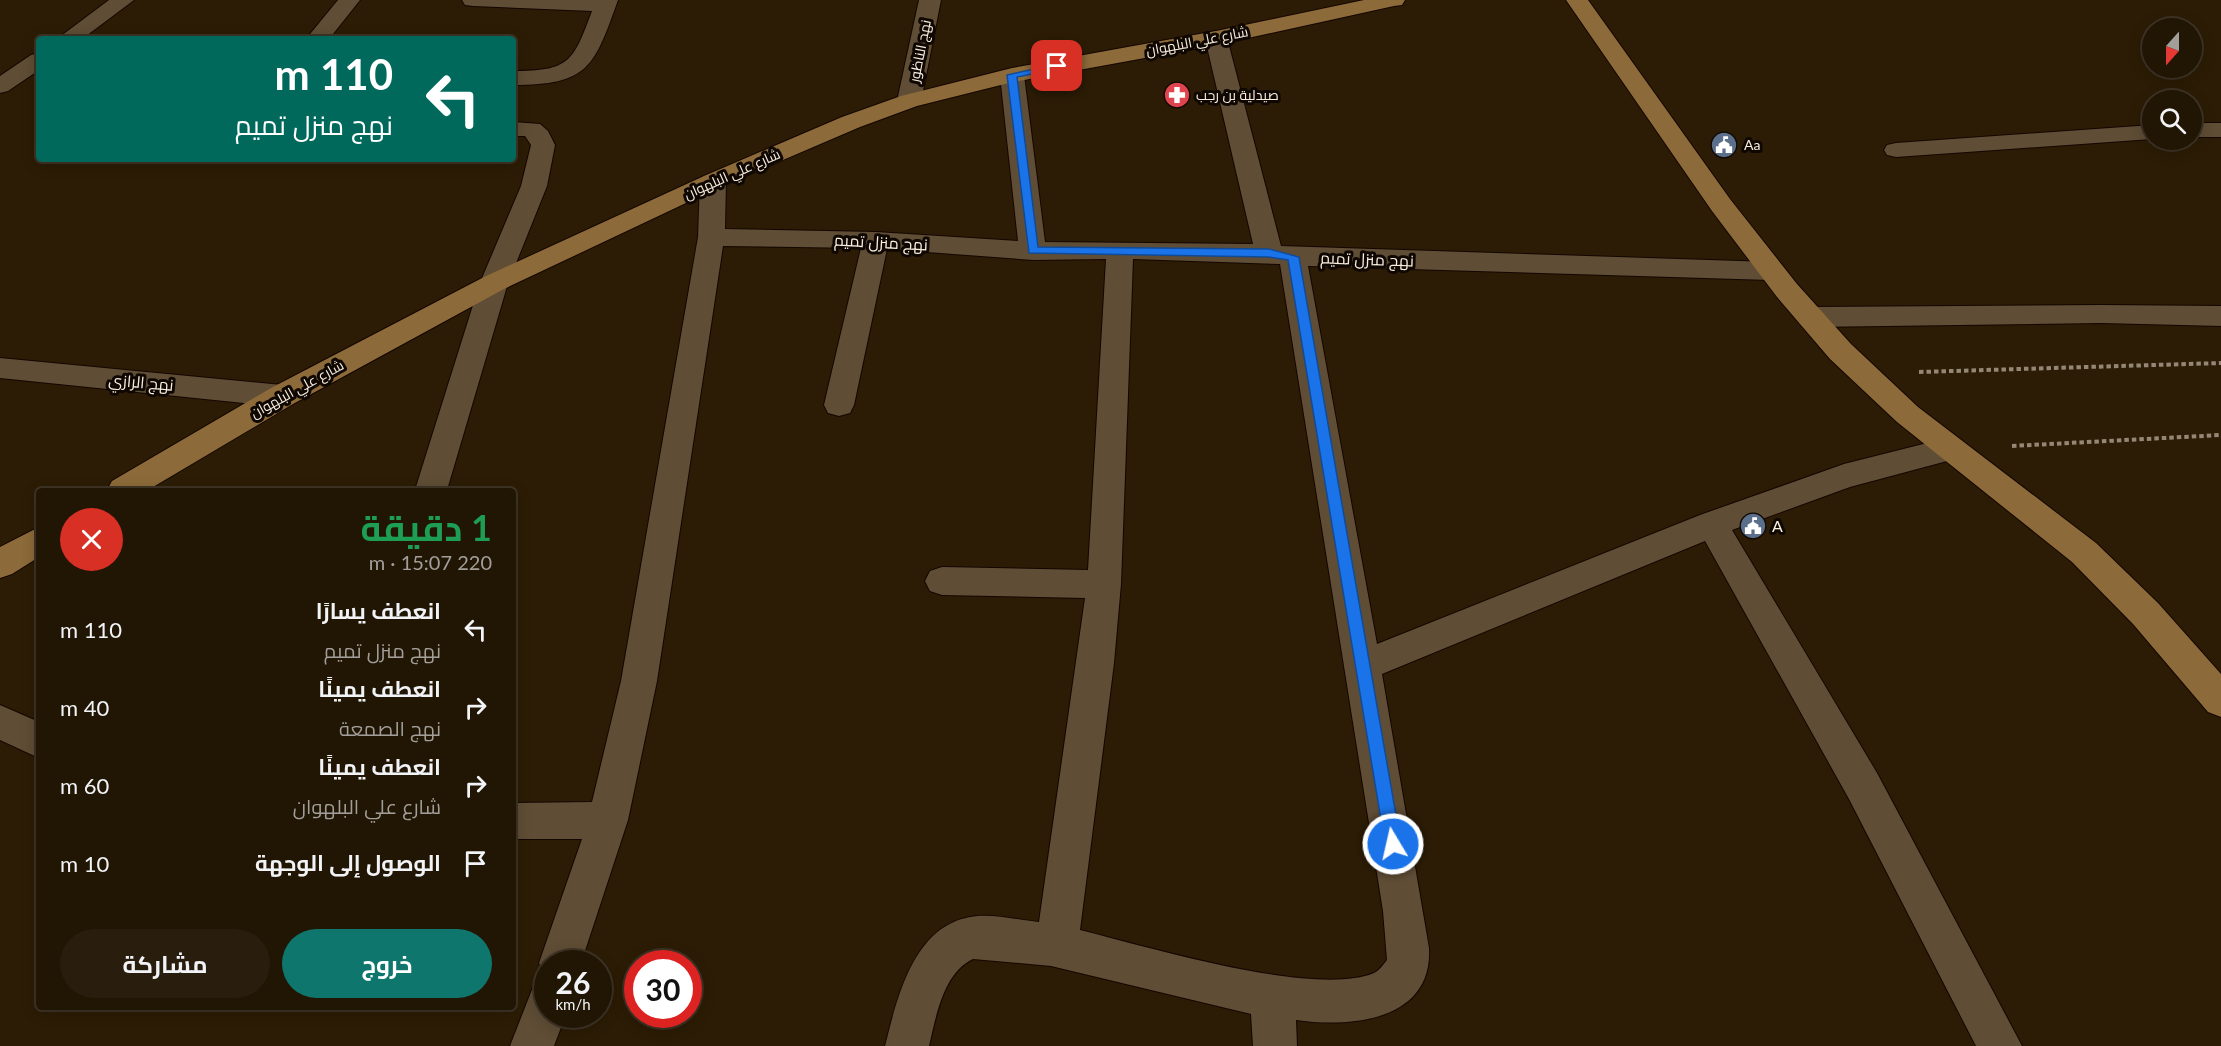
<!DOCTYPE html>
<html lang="ar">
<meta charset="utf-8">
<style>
body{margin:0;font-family:Lato,Cairo,sans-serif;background:#291e0e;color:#f1f3f6;direction:rtl;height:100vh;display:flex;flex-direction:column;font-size:22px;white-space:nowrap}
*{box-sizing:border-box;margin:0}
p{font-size:20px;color:#a29f9a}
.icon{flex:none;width:33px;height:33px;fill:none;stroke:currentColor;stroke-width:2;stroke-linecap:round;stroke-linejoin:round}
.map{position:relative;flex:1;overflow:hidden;direction:ltr}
.sheet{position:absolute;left:36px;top:488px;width:480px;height:522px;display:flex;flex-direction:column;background:#211504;border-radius:6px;box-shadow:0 3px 15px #0003,0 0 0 2px #3e3426;direction:rtl}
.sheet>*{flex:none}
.guide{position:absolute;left:36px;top:36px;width:480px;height:126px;border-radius:6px;box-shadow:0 3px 15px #0003,0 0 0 2px #3e3426;direction:rtl;background:#00695c;color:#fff;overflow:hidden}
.needle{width:39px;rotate:201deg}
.tools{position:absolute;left:2142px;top:18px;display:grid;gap:12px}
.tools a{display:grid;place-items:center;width:60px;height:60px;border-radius:50%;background:#211504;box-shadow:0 3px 15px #0003,0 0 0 2px #3e3426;font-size:30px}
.speed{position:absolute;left:534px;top:950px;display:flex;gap:12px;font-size:30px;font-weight:700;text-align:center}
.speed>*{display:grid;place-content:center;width:78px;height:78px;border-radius:50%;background:#211504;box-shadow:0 3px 15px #0003,0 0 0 2px #3e3426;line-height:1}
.speed small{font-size:15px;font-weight:400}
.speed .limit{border:9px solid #d22;background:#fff;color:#111}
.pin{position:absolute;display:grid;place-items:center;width:51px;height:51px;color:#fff;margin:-26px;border-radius:12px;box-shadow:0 3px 9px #0006}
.me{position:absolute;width:66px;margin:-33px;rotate:351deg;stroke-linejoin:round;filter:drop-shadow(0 0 4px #0008)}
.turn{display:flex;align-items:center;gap:21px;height:126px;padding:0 24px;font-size:27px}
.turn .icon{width:78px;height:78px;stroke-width:2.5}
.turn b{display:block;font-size:42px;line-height:51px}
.round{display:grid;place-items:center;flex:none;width:63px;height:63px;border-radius:32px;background:#291e0e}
.overview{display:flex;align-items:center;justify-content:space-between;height:102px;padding:0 24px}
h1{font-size:36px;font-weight:700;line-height:45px;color:#1e9e55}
.button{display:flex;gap:12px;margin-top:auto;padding:12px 24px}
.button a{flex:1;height:69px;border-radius:36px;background:#0f766e;color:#fff;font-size:24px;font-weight:700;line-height:69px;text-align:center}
.button a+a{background:#291e0e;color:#f1f3f6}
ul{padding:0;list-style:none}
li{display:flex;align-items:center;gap:18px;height:78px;padding:0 24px}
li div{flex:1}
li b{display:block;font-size:22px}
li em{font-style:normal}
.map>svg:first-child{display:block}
</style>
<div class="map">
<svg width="2221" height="1046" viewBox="0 0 2221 1046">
<rect width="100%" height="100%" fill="#2c1c05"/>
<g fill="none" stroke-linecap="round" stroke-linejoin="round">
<g stroke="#140600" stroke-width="2">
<g id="minor">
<path d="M109,0H134L82,39H57Z"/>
<path d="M338,0H360L329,39H306Z"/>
<path d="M462,0H618C594,67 589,85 513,85V71C570,71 573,62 592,11L473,6L465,5Z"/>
<path d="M919,0H941L921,101L917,106H901L897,101Z"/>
<path d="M1216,31L1224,33L1227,38L1281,246L1770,262L1780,265L1784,271L1780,277L1770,280L1308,266L1377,644L1700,515L1844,464L1951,437L1962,441L1967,449L1962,457L1850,487L1732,530L1877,773L2022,1046H1976L1849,799L1705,541L1382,674L1429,948C1433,1021 1350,1028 1296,1020L1297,1046H1253L1251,1014L1051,966L973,959C943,973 936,1017 929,1046H885C897,999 913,927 970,917C991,913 1018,920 1039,922L1085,598L942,595L930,591L925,581L930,571L942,567L1088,570L1106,259L1033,260L887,249L854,405L850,413L839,416L828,413L824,405L861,248L723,246L657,681L628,820L581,963H548V979L545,978L539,963L582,839H513V803L592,802L621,681L698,237L700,181L704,176L713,173L722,176L726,181L725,229L876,232L1018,241L1000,75L1004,70H1020L1024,75L1045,242L1253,244L1205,38L1208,33ZM1133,259L1280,264L1383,911L1387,960C1383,965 1379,971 1374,973C1315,998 1145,946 1080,930L1114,663L1121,584Z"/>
<path d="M39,53V70L8,91L0,93V76L31,55Z"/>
<path d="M513,122L540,124L548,131L555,145L547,186L508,283L447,490H415L480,283L521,186L531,145L525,136H513Z"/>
<rect x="2192" y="123" width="29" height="14"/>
<path d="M2152,125V139L1896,157L1887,155L1884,150L1887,145L1896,143Z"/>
<path d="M2101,305L2221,306V326L2101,323L1810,327L1800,324L1796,317L1800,310L1810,307Z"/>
<path d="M0,358L282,385L293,388L297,396L293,404L282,407L0,378Z"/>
<path d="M0,705L39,722V758L0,740Z"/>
<path d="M548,980V1014H566L554,1046H510L533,987Z"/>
</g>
</g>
<g stroke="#140600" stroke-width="2">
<g id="major">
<path d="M1364,0H1405L1402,5L1394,6L1216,45L1013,82L917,106L860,127L722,186L504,289L293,404L148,490H107L112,481L271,388L484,277L704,176L842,117L901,96L1012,68L1216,31Z"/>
<path d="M1566,0H1588L1730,199L1797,284L1851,344L1918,407L2096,543L2158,603L2221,674V717L2208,712L2133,624L2072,562L1897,422L1830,359L1777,297L1712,211Z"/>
<path d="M39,527V557L12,574L0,578V547Z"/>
</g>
</g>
<g stroke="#958775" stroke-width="4" stroke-dasharray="4.5 3" stroke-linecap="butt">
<path d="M1919,372L2221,363"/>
<path d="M2012,446L2221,435"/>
</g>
<use href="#minor" fill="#5f4d35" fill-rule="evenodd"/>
<use href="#major" fill="#8c6a39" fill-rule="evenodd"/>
</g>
<path fill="#1a73e8" stroke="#114b97" stroke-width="1.5" d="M1057,64L1062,66L1061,68L1017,77L1038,247L1269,249L1299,257L1401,844L1399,849L1393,852L1387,849L1385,844L1288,260L1269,257L1029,253L1007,75Z"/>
<defs>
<g id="pharmacy-disc" transform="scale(1.35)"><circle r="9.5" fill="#e0444e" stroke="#0f0802"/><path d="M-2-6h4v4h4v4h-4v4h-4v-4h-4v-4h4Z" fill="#fff"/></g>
<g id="civic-disc" transform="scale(1.35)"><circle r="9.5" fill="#5c6f8a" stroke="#0f0802"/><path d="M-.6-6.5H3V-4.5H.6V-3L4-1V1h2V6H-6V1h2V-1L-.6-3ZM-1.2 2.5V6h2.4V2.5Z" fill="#fff"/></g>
</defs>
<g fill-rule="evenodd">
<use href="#pharmacy-disc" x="1177" y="95"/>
<use href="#civic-disc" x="1724" y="145"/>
<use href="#civic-disc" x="1753" y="526"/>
</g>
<g text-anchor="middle" stroke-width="6" stroke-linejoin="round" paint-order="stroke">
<g font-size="14" fill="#f9eee0" stroke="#0f0802">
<text transform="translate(1197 41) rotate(-11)" y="5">شارع علي البلهوان</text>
<text transform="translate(920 51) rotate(-79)" y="5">نهج الناظور</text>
<text transform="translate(732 174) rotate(-24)" y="5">شارع علي البلهوان</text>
<text transform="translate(297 389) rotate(-29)" y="5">شارع علي البلهوان</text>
</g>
<g font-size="14" fill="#f9eee0" stroke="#0f0802" text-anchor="start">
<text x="1196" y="100">صيدلية بن رجب</text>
<text x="1744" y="150">Aa</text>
</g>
<g font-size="16" fill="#f9eee0" stroke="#0f0802">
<text transform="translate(881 242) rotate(3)" y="6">نهج منزل تميم</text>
<text transform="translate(1367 259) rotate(2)" y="6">نهج منزل تميم</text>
<text transform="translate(141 382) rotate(5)" y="6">نهج الرازي</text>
</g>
<g font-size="16" fill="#f9eee0" stroke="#0f0802" text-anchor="start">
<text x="1772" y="532">A</text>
</g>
</g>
</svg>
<div class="tools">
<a><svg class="needle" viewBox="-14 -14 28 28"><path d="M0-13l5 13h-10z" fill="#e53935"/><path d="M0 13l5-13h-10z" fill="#a29f9a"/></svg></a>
<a><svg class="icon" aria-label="search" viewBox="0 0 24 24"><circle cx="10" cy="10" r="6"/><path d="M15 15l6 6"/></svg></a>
</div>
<div class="speed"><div>26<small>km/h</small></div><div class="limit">30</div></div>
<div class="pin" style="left:1057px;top:66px;background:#d93025"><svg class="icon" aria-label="arrive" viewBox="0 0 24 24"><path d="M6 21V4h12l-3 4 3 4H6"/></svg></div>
<svg class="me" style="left:1393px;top:844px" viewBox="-20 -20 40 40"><circle r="17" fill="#1a73e8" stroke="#fff" stroke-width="3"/><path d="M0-11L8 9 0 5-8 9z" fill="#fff"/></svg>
<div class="guide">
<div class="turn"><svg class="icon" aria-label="left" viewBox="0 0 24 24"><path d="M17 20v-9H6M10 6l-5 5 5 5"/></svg><div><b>110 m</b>نهج منزل تميم</div></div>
</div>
<section class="sheet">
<div class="overview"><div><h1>1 دقيقة</h1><p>220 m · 15:07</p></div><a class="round" style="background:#d93025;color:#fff"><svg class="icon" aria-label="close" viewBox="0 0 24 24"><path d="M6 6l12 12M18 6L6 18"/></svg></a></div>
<ul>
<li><svg class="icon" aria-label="left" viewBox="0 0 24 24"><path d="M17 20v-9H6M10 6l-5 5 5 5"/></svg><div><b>انعطف يسارًا</b><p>نهج منزل تميم</p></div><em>110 m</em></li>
<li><svg class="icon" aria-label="right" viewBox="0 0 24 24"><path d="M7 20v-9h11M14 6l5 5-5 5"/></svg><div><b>انعطف يمينًا</b><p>نهج الصمعة</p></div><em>40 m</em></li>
<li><svg class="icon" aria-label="right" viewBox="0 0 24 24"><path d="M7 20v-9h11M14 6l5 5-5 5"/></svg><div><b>انعطف يمينًا</b><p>شارع علي البلهوان</p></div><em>60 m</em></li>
<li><svg class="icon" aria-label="arrive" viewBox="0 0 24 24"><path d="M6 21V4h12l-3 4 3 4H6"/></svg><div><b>الوصول إلى الوجهة</b></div><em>10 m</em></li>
</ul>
<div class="button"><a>خروج</a><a>مشاركة</a></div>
</section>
</div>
